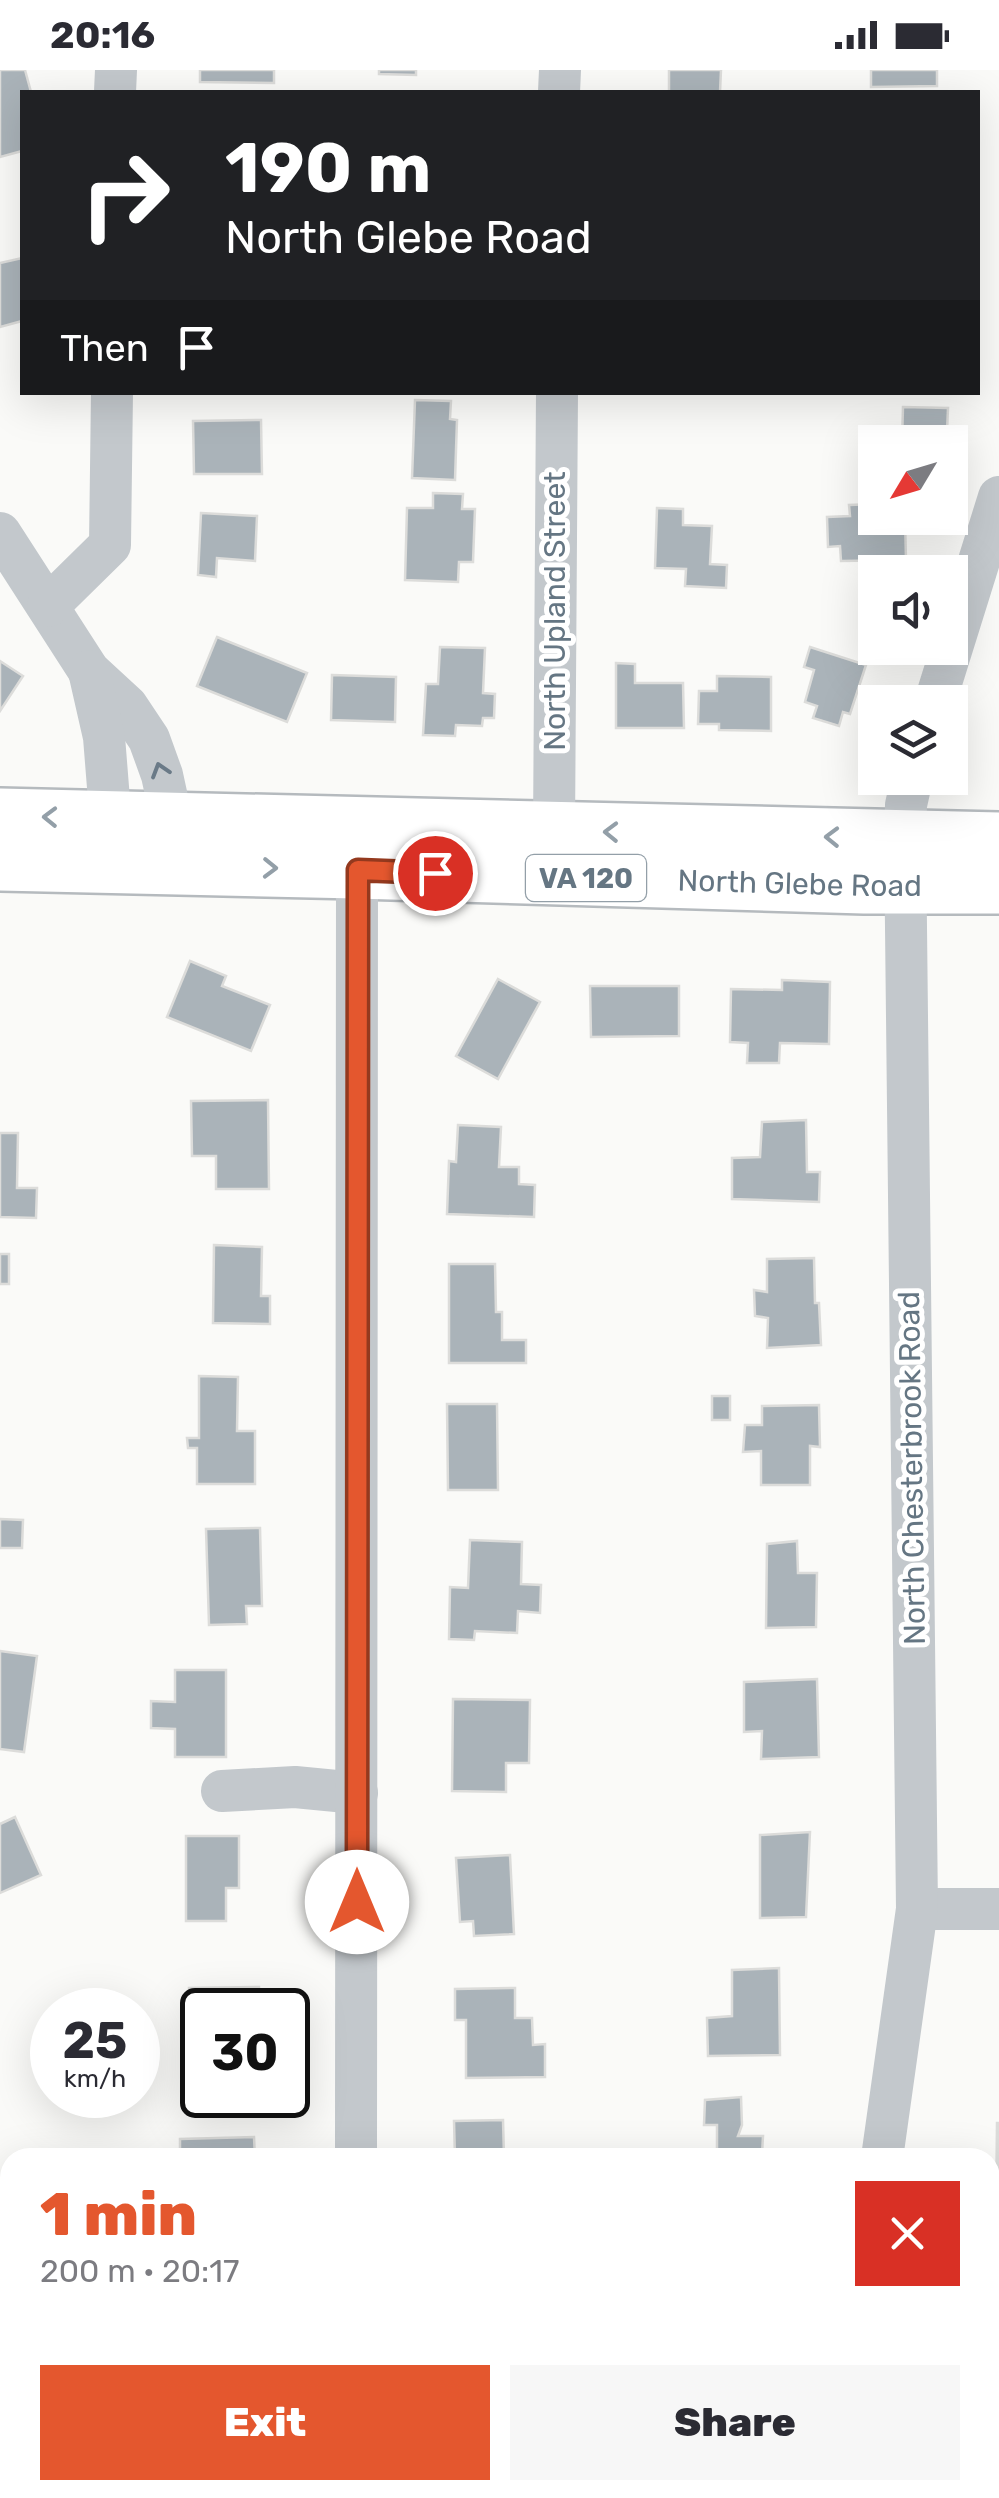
<!DOCTYPE html>
<meta charset="utf-8">
<style>
body{margin:0;font-family:Rubik,sans-serif;background:#f7f7f7;color:#2b2b33;height:100vh;display:flex;flex-direction:column;font-size:38px;white-space:nowrap}
*{box-sizing:border-box;margin:0}
p{font-size:32px;color:#7c7c81}
.icon{flex:none;width:55px;height:55px;fill:none;stroke:currentColor;stroke-width:2;stroke-linecap:round;stroke-linejoin:round}
.map{position:relative;flex:1;overflow:hidden}
.panel{position:absolute;left:0px;top:2078px;width:1000px;height:352px;display:flex;flex-direction:column;background:#fff;border-radius:30px 30px 0 0;box-shadow:0 10px 40px #0002}
.panel>*{flex:none}
.banner{position:absolute;left:20px;top:20px;width:960px;height:305px;border-radius:0px;box-shadow:0 10px 40px #0002;background:#202124;color:#fff;overflow:hidden}
.needle{width:65px;rotate:232deg}
.controls{position:absolute;left:858px;top:355px;display:grid;gap:20px}
.controls a{display:grid;place-items:center;width:110px;height:110px;border-radius:0px;background:#fff;box-shadow:0 10px 40px #0002;font-size:50px}
.speed{position:absolute;left:30px;top:1918px;display:flex;gap:20px;font-size:50px;font-weight:700;text-align:center}
.speed>*{display:grid;place-content:center;width:130px;height:130px;border-radius:50%;background:#fff;box-shadow:0 10px 40px #0002;line-height:1}
.speed small{font-size:25px;font-weight:400}
.speed .limit{border:5px solid #111;border-radius:15px;background:#fff;color:#111}
.pin{position:absolute;display:grid;place-items:center;width:85px;height:85px;color:#fff;margin:-42px;border:5px solid #fff;border-radius:50%;box-shadow:0 2px 10px #0007}
.me{position:absolute;width:110px;margin:-55px;rotate:0deg;stroke-linejoin:round;filter:drop-shadow(0 0 8px #0008)}
.turn{display:flex;align-items:center;gap:35px;height:210px;padding:0 40px;font-size:45px}
.turn .icon{width:130px;height:130px;stroke-width:2.5}
.turn b{display:block;font-size:70px;line-height:85px}
.then{display:flex;align-items:center;height:95px;padding:0 40px;background:#0003;gap:20px;font-size:38px}
.round{display:grid;place-items:center;flex:none;width:105px;height:105px;border-radius:0px;background:#f7f7f7}
.summary{display:flex;align-items:center;justify-content:space-between;height:170px;padding:0 40px}
h1{font-size:60px;font-weight:800;line-height:75px;color:#e4572e}
.action{display:flex;gap:20px;margin-top:auto;padding:20px 40px}
.action a{flex:1;height:115px;border-radius:0px;background:#e4572e;color:#fff;font-size:40px;font-weight:800;line-height:115px;text-align:center}
.action a+a{background:#f7f7f7;color:#2b2b33}
.status{display:flex;justify-content:space-between;align-items:center;height:70px;padding:0 50px;background:#fff;direction:ltr}
.status svg{height:28px;fill:currentColor}
.map>svg:first-child{display:block}
</style>
<div class="status"><b>20:16</b><svg viewBox="0 0 49 12"><path d="M0 12V9h3v3zM5 12V6h3v6zM10 12V3h3v9zM15 12V0h3v12zM26 1h20v11H26zM47 4h2v5h-2z"/></svg></div>
<div class="map">
<svg width="999" height="2428" viewBox="0 0 999 2428">
<rect width="100%" height="100%" fill="#fafaf8"/>
<g fill="#aab3b9" stroke="#dcdcda" stroke-width="2.5">
<path d="M0,0H25L31,22H22V81L0,87Z"/>
<path d="M200,0H274V13L200,12Z"/>
<path d="M379,0H416V5L379,4Z"/>
<path d="M669,0H721L720,22H669Z"/>
<path d="M871,0H937V16L871,17Z"/>
<path d="M22,188V251L0,257V193Z"/>
<path d="M415,330L451,331L450,349L457,350L455,410L412,408Z"/>
<path d="M903,337L948,338L947,362L933,361L932,372H902Z"/>
<path d="M261,350L262,404H194L193,351Z"/>
<path d="M433,423L463,424L462,439H475L473,492H459L458,512L405,510L407,438H433Z"/>
<path d="M875,434V448H905L906,490L841,491L840,476L828,477L827,447L850,446L849,435Z"/>
<path d="M657,438L683,439V455L712,456L710,494L727,495L726,518L685,516L686,499L655,498Z"/>
<path d="M201,443L257,446L255,491L217,488L216,507L198,505Z"/>
<path d="M217,567L307,603L287,652L197,616Z"/>
<path d="M440,577L485,578L483,623L495,624L494,648H483L482,656L456,655L455,666L423,665L426,614H438Z"/>
<path d="M810,577L866,595L850,644L843,642L839,656L813,648L817,636L805,632L814,600L804,597Z"/>
<path d="M0,591L23,606L0,641Z"/>
<path d="M616,593L635,594V613H683L684,658H616Z"/>
<path d="M332,605L396,607L395,652L331,650Z"/>
<path d="M717,606L771,607V661L719,660V654H698L699,621H717Z"/>
<path d="M190,891L226,906L222,916L270,935L251,981L167,947Z"/>
<path d="M498,909L540,932L498,1009L456,986Z"/>
<path d="M782,910L830,912L829,974L780,973L779,993H747L748,973L730,972L731,919L782,920Z"/>
<path d="M590,916H679V966L591,967Z"/>
<path d="M268,1030L269,1119H216V1086H192L191,1031Z"/>
<path d="M806,1050L807,1102H820L819,1132L732,1129V1088L760,1087L762,1052Z"/>
<path d="M458,1055L501,1057L499,1097H519V1114L535,1115L534,1147L447,1144L449,1091L456,1092Z"/>
<path d="M0,1063H18L17,1118H37L36,1148L0,1147Z"/>
<path d="M214,1175L262,1177L261,1226H270V1254L213,1253Z"/>
<rect x="0" y="1184" width="9" height="30"/>
<path d="M814,1188L815,1233H819L821,1275L767,1278L768,1248L755,1246L754,1220L767,1222V1189Z"/>
<path d="M449,1194H495L496,1242H502V1270H526V1293H449Z"/>
<path d="M199,1306L238,1307L237,1361H255V1414H197V1378H188L187,1368H199Z"/>
<rect x="712" y="1326" width="18" height="24"/>
<path d="M447,1334H497L498,1420H448Z"/>
<path d="M819,1335L820,1377L810,1376V1415H761V1381L743,1382L745,1355H762V1336Z"/>
<path d="M0,1449L23,1450L22,1478H0Z"/>
<path d="M260,1458L262,1536H246L247,1554L209,1555L206,1459Z"/>
<path d="M470,1470L522,1472L521,1514L541,1515L540,1543L518,1541L517,1563L475,1561L474,1570L449,1569L450,1517L468,1518Z"/>
<path d="M797,1471L798,1503H817L816,1557L766,1558L767,1474Z"/>
<path d="M0,1581L37,1586L24,1682L0,1679Z"/>
<path d="M175,1600H226V1687H175V1659L151,1658V1631L175,1632Z"/>
<path d="M817,1609L819,1687L761,1689L762,1661L744,1662V1612Z"/>
<path d="M453,1629L530,1630L529,1693H506V1722L452,1721Z"/>
<path d="M15,1747L41,1805L0,1823V1754Z"/>
<path d="M810,1762L806,1847L760,1848V1765Z"/>
<path d="M186,1766H239V1818H226V1851H186Z"/>
<path d="M510,1785L514,1864L474,1866L473,1851L460,1852L456,1788Z"/>
<path d="M779,1898L780,1985L708,1986L707,1948L732,1946V1900Z"/>
<path d="M259,1917L260,1940H202V2012H184L183,1988H190L189,1918Z"/>
<path d="M515,1918V1948H532L533,1975L545,1974V2007L466,2008V1950H455V1919Z"/>
<path d="M741,2027L742,2055L738,2066H763L762,2084L771,2085V2088H717V2055H704L705,2030Z"/>
<path d="M503,2050L504,2087L512,2088H455L454,2051Z"/>
<path d="M997,2053H999V2145H996Z"/>
<path d="M254,2067L255,2088H180V2069Z"/>
<path d="M990,2235H996L997,2330H990Z"/>
<path d="M142,2420H200L201,2428H145Z"/>
<path d="M419,2420H493L492,2428H440V2422Z"/>
<path d="M671,2420H736V2428H672Z"/>
</g>
<g fill="none" stroke-linecap="round" stroke-linejoin="round">
<g stroke="#b5babe" stroke-width="60">
<g id="major">
<path d="M0,746L999,770"/>
<path id="s1" d="M0,793L357,801L864,816H999"/>
</g>
</g>
<g stroke="#c3c8cc" stroke-width="42">
<path d="M115,22L116,0"/>
<path d="M559,22L560,0"/>
<path d="M0,463L89,601L127,636L149,669L162,705L167,728L171,780"/>
<path d="M48,536L110,475L112,322"/>
<path d="M89,601L104,667L113,780"/>
<path d="M935,632L999,427"/>
<path d="M554,760L557,322"/>
<path d="M222,1721L295,1717L357,1723"/>
<path d="M917,1839H999"/>
<path d="M356,2088L357,801"/>
<path d="M882,2088L917,1839L905,768L906,735L912,708"/>
<path d="M834,2423H999"/>
<path d="M339,2428L342,2420"/>
</g>
<use href="#major" stroke="#fff" stroke-width="55"/>
</g>
<defs><path id="oneway-chevron" d="M-2-3.5L2.5 0L-2 3.5" fill="none" stroke-width="1.6" stroke-linecap="round" stroke-linejoin="round" transform="scale(2.5)"/></defs>
<use stroke="#6a7a87" href="#oneway-chevron" transform="translate(160 700) rotate(-107)"/>
<g stroke="#939fa8">
<use href="#oneway-chevron" transform="translate(50 747) rotate(-179)"/>
<use href="#oneway-chevron" transform="translate(611 762) rotate(-179)"/>
<use href="#oneway-chevron" transform="translate(832 767) rotate(-179)"/>
<use href="#oneway-chevron" transform="translate(270 798) rotate(1)"/>
</g>
<g fill="none" stroke-linecap="round" stroke-linejoin="round">
<g stroke="#94391e" stroke-width="25">
<path id="route" d="M357,1832L358,800L435,803"/>
</g>
<use href="#route" stroke="#e4572e" stroke-width="18"/>
</g>
<g text-anchor="middle" stroke-width="10" stroke-linejoin="round" paint-order="stroke">
<rect fill="#fff" stroke="#939fa8" stroke-width="2.5" x="526" y="785" width="120" height="46" rx="8"/>
<g font-size="28" font-weight="bold" fill="#657683">
<text x="586" y="818">VA 120</text>
</g>
<g font-size="30" fill="#657683" stroke="#fff">
<text transform="translate(555 541) rotate(-90)" y="10">North Upland Street</text>
<text dy="10" stroke="none"><textPath href="#s1" startOffset="800">North Glebe Road</textPath></text>
<text transform="translate(912 1398) rotate(-91)" y="10">North Chesterbrook Road</text>
</g>
</g>
</svg>
<div class="controls">
<a><svg class="needle" viewBox="-14 -14 28 28"><path d="M0-13l5 13h-10z" fill="#e53935"/><path d="M0 13l5-13h-10z" fill="#7c7c81"/></svg></a>
<a><svg class="icon" aria-label="sound" viewBox="0 0 24 24"><path d="M4 9h4l5-4v14l-5-4H4zM17 9q2 3 0 6"/></svg></a>
<a><svg class="icon" aria-label="layers" viewBox="0 0 24 24"><path d="M12 4l9 5-9 5-9-5zM3 14l9 5 9-5"/></svg></a>
</div>
<div class="speed"><div>25<small>km/h</small></div><div class="limit">30</div></div>
<div class="pin" style="left:435px;top:803px;background:#d93025"><svg class="icon" aria-label="arrive" viewBox="0 0 24 24"><path d="M6 21V4h12l-3 4 3 4H6"/></svg></div>
<svg class="me" style="left:357px;top:1832px" viewBox="-20 -20 40 40"><circle r="19" fill="#fff"/><path d="M0-13L10 11 0 6-10 11z" fill="#e4572e"/></svg>
<div class="banner">
<div class="turn"><svg class="icon" aria-label="right" viewBox="0 0 24 24"><path d="M7 20v-9h11M14 6l5 5-5 5"/></svg><div><b>190 m</b>North Glebe Road</div></div>
<div class="then">Then<svg class="icon" aria-label="arrive" viewBox="0 0 24 24"><path d="M6 21V4h12l-3 4 3 4H6"/></svg></div>
</div>
<section class="panel">
<div class="summary"><div><h1>1 min</h1><p>200 m · 20:17</p></div><a class="round" style="background:#d93025;color:#fff"><svg class="icon" aria-label="close" viewBox="0 0 24 24"><path d="M6 6l12 12M18 6L6 18"/></svg></a></div>
<div class="action"><a>Exit</a><a>Share</a></div>
</section>
</div>
